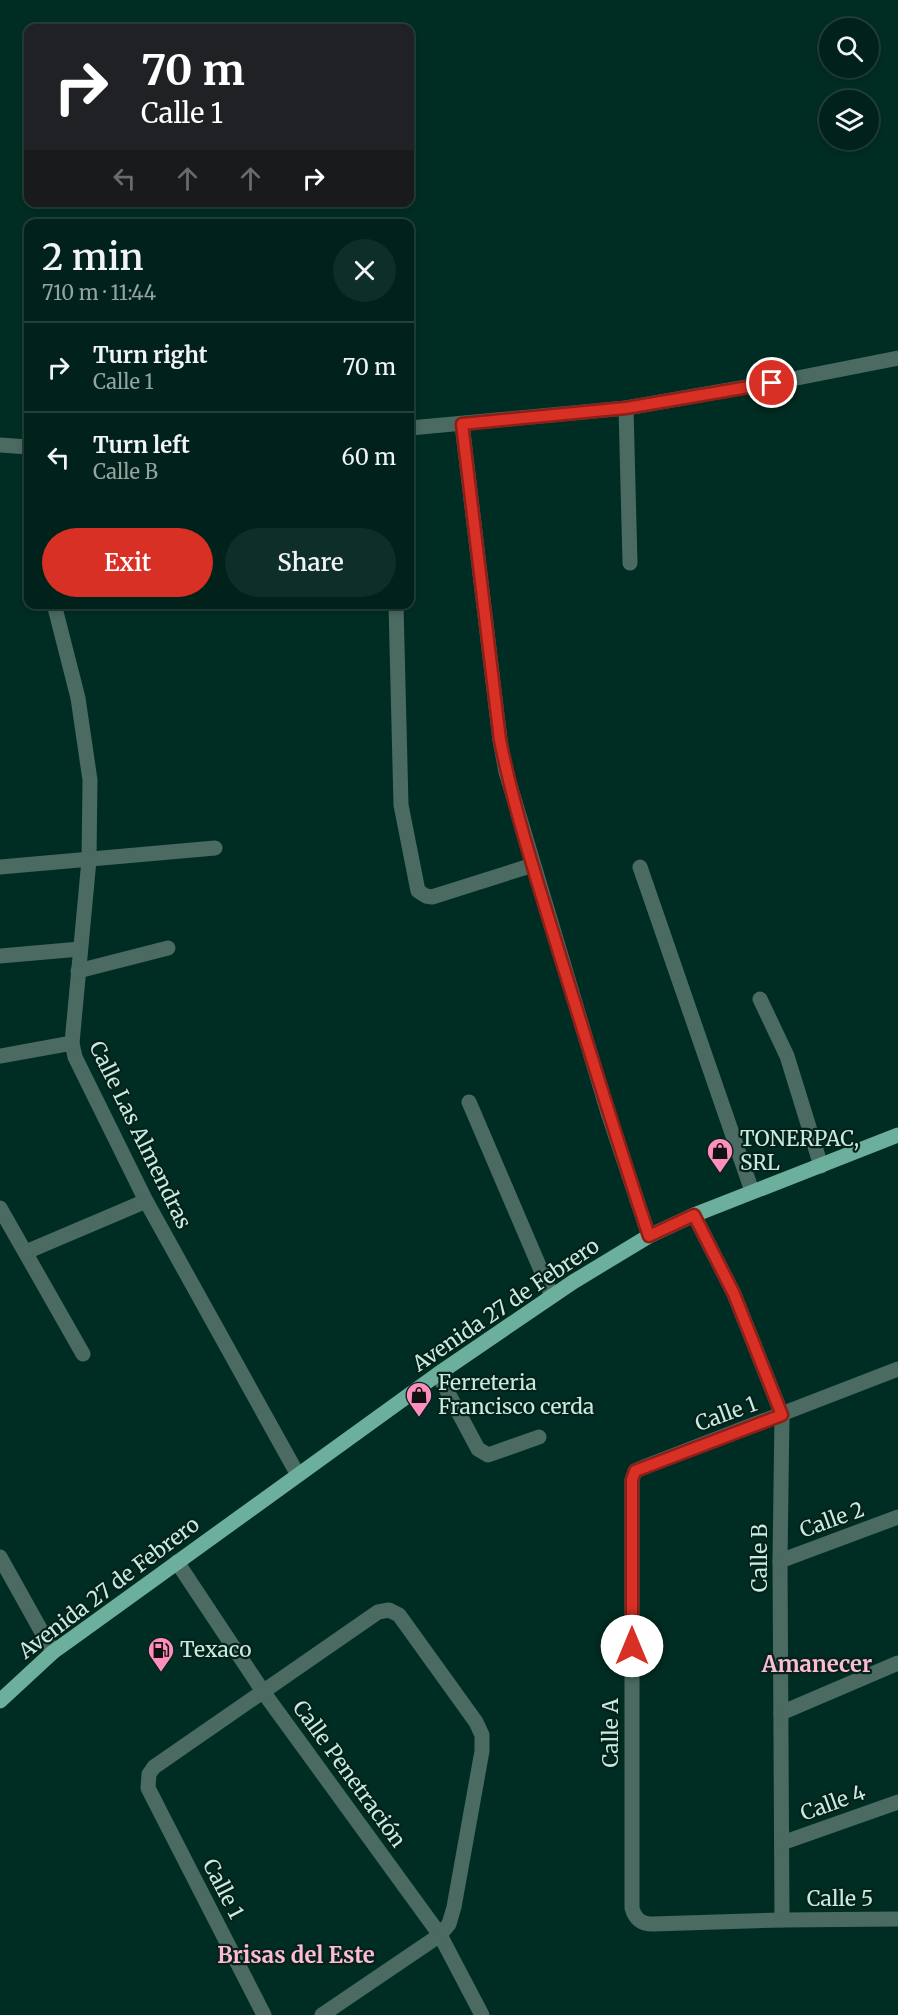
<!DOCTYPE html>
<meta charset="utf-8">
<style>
body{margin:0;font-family:Merriweather,serif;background:#0e2f27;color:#f1f3f6;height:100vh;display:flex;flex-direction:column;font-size:22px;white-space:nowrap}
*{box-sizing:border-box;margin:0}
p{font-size:20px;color:#95a4a2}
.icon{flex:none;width:33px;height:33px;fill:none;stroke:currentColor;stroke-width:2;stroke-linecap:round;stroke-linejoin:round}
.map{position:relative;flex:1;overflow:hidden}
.side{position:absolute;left:24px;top:219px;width:390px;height:390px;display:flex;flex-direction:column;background:#00221a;border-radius:12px;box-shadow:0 3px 9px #0003,0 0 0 2px #223f39}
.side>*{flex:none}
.guide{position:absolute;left:24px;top:24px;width:390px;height:183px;border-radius:12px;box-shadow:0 3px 9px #0003,0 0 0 2px #223f39;background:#202124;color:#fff;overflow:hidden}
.fabs{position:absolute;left:819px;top:18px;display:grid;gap:12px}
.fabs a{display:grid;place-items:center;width:60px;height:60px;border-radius:50%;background:#00221a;box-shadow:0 3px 9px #0003,0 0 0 2px #223f39;font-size:30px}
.pin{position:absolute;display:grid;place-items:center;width:51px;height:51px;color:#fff;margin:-26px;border:3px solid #fff;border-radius:50%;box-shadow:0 2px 6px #0007}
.me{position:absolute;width:66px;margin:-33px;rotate:0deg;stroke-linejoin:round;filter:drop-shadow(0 0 4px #0008)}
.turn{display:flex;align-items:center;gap:21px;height:126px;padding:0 18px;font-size:27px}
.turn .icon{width:78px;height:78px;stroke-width:2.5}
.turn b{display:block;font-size:42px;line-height:51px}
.lanes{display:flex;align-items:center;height:57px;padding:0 18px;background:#0003;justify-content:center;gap:30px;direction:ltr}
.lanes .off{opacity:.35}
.round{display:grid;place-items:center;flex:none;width:63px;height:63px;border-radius:32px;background:#0e2f27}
.summary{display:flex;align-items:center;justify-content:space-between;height:102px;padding:0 18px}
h1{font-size:36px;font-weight:600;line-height:45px}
.cta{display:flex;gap:12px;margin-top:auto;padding:12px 18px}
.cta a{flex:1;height:69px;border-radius:36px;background:#d93025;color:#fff;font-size:24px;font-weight:600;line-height:69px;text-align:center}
.cta a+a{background:#0e2f27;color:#f1f3f6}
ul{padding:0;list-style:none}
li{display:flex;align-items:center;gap:18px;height:90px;padding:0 18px;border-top:2px solid #223f39}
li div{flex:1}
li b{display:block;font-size:22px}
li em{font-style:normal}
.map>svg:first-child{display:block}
</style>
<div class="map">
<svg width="898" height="2015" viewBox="0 0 898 2015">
<rect width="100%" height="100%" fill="#002d23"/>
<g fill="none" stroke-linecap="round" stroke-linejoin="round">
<g stroke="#4b6a61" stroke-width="15">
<path d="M626,408L630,563"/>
<path d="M462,424L500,740L506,772L609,1116L649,1236"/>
<path d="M410,428L626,408L792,379L898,358"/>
<path d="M0,445L28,447"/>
<path d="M54,604L78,698L90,780L89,860L72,1043L75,1057L146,1201L298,1475"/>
<path d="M396,604L401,805L418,891L426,896L432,897L533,865"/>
<path d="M0,867L215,848"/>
<path d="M640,867L752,1191"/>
<path d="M0,956L80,949"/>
<path d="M78,971L168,948"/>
<path d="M760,999L787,1056L821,1166"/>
<path d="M0,1056L72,1043"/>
<path d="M469,1102L552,1296"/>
<path d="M0,1208L83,1354"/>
<path d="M694,1215L734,1294L782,1415L780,1561L782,1920"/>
<path d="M26,1252L146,1201"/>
<path d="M898,1369L649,1465L635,1471L632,1480V1908C635,1919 641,1924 653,1924L782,1920L898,1919"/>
<path d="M438,1374L478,1449L488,1455L539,1437"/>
<path d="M0,1557L53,1652"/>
<path d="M780,1561L898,1517"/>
<path d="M177,1562L264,1693L440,1935L482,2015"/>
<path d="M781,1713L898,1663"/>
<path d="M782,1843L898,1802"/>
<path d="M264,2015L148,1788L149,1774L154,1767L378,1612L389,1610L399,1615L476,1722L482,1735V1751L454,1907L449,1924L440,1935L322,2015"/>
</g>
<path stroke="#6caf9c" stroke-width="15" d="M0,1701L53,1652L74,1637L438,1374L573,1282L649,1236L694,1215L898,1135"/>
</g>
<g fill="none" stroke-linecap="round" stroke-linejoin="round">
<g stroke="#8d1f18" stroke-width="15">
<path id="route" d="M632,1646V1480L635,1471L782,1415L734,1294L694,1215L649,1236C618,1144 590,1052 561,959C539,886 515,814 500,740L462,424L626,408L772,383"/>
</g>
<use href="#route" stroke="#d93025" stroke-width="10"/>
</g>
<defs>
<g id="shop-pin" transform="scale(1.35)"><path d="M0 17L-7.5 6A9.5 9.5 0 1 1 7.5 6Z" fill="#fe8ebd" stroke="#06211a"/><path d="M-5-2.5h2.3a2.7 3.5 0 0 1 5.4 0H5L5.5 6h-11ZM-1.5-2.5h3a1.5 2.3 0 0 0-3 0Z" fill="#111"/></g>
<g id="fuel-pin" transform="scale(1.35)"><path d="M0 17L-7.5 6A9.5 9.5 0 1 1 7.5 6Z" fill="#fe8ebd" stroke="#06211a"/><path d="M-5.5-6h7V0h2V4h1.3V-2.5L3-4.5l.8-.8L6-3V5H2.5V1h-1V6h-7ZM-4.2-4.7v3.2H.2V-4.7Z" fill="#111"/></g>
</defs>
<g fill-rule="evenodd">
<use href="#shop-pin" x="720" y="1151"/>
<use href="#shop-pin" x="419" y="1395"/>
<use href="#fuel-pin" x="161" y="1650"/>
</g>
<g text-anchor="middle" stroke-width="4.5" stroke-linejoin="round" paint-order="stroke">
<g font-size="21" fill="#c6ece0" stroke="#06211a">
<text transform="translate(140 1135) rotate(64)" y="7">Calle Las Almendras</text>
<text transform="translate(506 1305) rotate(-34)" y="7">Avenida 27 de Febrero</text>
<text transform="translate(726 1414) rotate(-20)" y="7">Calle 1</text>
<text transform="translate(832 1520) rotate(-20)" y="7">Calle 2</text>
<text transform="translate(760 1558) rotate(-90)" y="7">Calle B</text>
<text transform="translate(109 1588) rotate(-37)" y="7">Avenida 27 de Febrero</text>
<text transform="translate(611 1733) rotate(-90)" y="7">Calle A</text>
<text transform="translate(349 1774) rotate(54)" y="7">Calle Penetración</text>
<text transform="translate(833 1803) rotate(-20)" y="7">Calle 4</text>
<text transform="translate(223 1889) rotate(63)" y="7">Calle 1</text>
<text x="840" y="1906">Calle 5</text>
</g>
<g font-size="21" fill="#c6ece0" stroke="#06211a" text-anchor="start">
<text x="740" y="1146">TONERPAC,<tspan x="740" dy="24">SRL</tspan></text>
<text x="438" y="1390">Ferreteria<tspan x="438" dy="24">Francisco cerda</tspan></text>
<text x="180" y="1657">Texaco</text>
</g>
<g font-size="22" font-weight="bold" fill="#fcbcd4" stroke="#06211a">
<text x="817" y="1672">Amanecer</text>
<text x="296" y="1963">Brisas del Este</text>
</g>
</g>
</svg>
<div class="fabs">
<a><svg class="icon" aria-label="search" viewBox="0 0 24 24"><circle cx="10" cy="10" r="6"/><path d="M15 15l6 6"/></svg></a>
<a><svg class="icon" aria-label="layers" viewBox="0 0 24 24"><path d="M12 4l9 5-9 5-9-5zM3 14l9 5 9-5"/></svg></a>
</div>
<div class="pin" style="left:772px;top:383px;background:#d93025"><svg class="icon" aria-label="arrive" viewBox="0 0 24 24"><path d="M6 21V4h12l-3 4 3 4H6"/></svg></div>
<svg class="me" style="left:632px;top:1646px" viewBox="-20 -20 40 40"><circle r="19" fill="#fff"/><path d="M0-13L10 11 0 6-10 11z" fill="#d93025"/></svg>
<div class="guide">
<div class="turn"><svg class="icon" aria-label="right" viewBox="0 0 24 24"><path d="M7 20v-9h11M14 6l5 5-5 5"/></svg><div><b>70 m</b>Calle 1</div></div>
<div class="lanes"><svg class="icon off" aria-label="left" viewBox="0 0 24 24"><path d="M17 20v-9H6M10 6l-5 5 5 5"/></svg><svg class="icon off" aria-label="ahead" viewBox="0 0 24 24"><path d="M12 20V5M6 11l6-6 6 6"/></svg><svg class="icon off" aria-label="ahead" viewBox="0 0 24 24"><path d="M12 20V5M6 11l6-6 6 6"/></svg><svg class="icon" aria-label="right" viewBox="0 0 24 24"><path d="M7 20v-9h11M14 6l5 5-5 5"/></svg></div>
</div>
<section class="side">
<div class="summary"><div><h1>2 min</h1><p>710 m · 11:44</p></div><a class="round"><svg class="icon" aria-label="close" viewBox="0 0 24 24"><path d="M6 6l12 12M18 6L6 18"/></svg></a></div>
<ul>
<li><svg class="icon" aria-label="right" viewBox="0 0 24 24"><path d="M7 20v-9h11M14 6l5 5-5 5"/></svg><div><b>Turn right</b><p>Calle 1</p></div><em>70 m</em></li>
<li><svg class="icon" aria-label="left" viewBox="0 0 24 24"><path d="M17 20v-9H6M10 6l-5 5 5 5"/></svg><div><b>Turn left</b><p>Calle B</p></div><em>60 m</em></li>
</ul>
<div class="cta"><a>Exit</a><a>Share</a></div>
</section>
</div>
